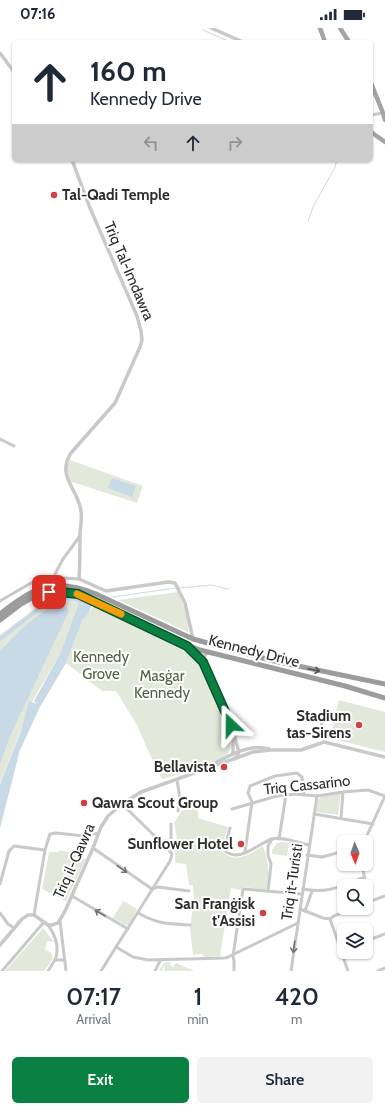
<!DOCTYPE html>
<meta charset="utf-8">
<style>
body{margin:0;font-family:Cabin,sans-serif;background:#f2f2f3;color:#1f2937;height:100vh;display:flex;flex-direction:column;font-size:15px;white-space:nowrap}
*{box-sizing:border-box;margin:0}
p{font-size:13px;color:#747a83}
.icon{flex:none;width:22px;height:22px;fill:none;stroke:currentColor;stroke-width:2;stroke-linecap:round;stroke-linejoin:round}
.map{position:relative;height:943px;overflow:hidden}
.sheet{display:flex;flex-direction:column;background:#fff;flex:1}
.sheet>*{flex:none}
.top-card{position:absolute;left:12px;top:12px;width:361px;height:122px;border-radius:6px;box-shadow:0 1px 3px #0004;background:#fff;color:#1f2937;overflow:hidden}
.needle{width:26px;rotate:178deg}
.fabs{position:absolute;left:337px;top:807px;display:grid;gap:8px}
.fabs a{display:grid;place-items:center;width:36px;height:36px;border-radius:6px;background:#fff;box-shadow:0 1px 3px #0004;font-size:20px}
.pin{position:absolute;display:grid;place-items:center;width:34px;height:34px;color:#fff;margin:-17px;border-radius:8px;box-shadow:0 2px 6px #0006}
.me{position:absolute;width:44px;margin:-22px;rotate:337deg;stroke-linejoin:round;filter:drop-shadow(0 0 3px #0008)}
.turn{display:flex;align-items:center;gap:14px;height:84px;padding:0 12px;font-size:18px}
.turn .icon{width:52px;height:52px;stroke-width:2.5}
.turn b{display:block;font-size:28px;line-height:34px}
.lanes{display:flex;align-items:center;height:38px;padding:0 12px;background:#0003;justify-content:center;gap:20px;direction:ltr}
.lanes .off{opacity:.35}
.eta{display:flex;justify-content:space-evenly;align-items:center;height:68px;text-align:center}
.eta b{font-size:24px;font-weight:600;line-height:28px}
.action{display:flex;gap:8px;margin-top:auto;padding:8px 12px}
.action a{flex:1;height:46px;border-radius:6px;background:#0b8043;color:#fff;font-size:16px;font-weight:600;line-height:46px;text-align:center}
.action a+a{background:#f2f2f3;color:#1f2937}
.status{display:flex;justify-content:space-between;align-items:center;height:28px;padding:0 20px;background:#fff;direction:ltr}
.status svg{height:11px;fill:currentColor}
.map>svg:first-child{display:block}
</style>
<div class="status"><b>07:16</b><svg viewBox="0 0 49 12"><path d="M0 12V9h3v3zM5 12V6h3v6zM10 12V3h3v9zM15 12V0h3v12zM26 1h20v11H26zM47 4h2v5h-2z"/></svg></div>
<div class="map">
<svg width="385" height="943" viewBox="0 0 385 943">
<rect width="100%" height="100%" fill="#fff"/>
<g fill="#e2e9db">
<path d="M70,432L143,458L137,475L69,453C67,445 65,439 70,432Z"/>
<path d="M178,564C184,577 189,590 188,604L118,572Z"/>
<path d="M62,567L71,568L78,571V577L60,626L33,672L0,755V607L44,574Z"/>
<path d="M94,578L185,621L192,626L196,632C205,649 239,707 229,724C225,730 211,734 205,737H201L191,743L162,751L147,720L137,697L116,663H102L66,635L83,591Z"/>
<path d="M339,672L385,684V724L330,710Z"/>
<path d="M341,765L338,787L316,784L318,772L323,767Z"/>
<path d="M184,779L198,781V790L228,799L225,808L222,823C235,837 250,826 263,818C270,836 268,843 267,862L244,859L240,862L231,860L220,928L204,929L202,926L193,927L190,900L194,872L193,857H189L186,836L175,835V826L173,814L177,812L174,795Z"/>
<path d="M282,814L289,815L287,828L272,826V822L277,815Z"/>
<path d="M59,822L78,826L77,829L86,831L66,873L42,861L49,824H58Z"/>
<path d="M123,873L137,881L129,897H125L113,890Z"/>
<path d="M43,900L54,914L47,913L45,922L51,924L53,931L44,943H5Z"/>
<path d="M166,934H171L170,937L173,939L176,935L194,943H164L165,936L162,943H159L163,936Z"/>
</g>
<g fill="#c9dae7">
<path d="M112,450L136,458L132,469L108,460Z"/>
<path d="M78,571L82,573V578L83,573L92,577L88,586L83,591L66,635L40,679L20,722L0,800V756L21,703L29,673L37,676L34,673L60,626L78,577Z"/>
<path d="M63,575L69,583L10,708L0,736V623C16,607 40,580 63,575Z"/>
</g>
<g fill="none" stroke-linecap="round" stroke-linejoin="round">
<g stroke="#c9dae7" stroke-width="1">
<path d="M203,2L230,14"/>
<path d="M308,193L313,179L335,139L337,132"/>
<path d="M179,560L212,557L228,561"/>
<path d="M112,569L176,560"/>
</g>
<path stroke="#c9dae7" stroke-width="4" d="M0,611L46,575C56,571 73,567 81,574"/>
<g stroke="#c9c9c9" stroke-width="3">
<path d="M371,87L383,85"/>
<path d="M0,411L14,418"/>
<path d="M53,550H64L79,551"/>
<path d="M0,573L31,555L53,550L63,531L80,508"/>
<path d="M320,702L324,687"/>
<path d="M177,752L180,771L178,783"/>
<path d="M232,781L277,768L296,766L317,768L343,764L368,762L385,768L364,814"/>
<path d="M314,786L373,796"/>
<path d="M341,790L343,764"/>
<path d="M230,800L224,822C239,836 257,816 272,811C283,808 298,815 309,817"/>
<path d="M279,811L286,767"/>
<path d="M166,819L171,811V796"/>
<path d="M93,820L152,861"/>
<path d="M245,824L252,774L248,765L250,758L275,748L297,745L302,749L304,767"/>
<path d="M307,827L322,829L344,823"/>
<path d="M362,836L369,874"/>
<path d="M0,856L9,823L14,818L45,822"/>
<path d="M152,861L158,859L189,863"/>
<path d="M303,861C328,866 341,858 365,849"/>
<path d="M268,863L271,836L268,827V818L272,811"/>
<path d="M72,868L128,901"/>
<path d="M366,875L385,868"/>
<path d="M300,881L323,890L330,891"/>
<path d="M305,883L312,863"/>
<path d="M0,885L8,896L14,900"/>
<path d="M138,885C158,896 167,896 190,897"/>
<path d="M34,887L45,822L50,806L56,805L84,808L99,805"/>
<path d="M330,891L348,943"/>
<path d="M330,891L334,888L354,880"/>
<path d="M60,893L66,943"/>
<path d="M48,897C56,908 60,919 55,932"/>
<path d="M366,913L385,906"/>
<path d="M116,919L133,929L148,932L226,930L298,895"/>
<path d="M2,943L44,894"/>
<path d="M48,943L55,932H65"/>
<path d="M101,943L170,833L172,826L166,819L122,776"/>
<path d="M155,943L160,933"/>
<path d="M234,943V933L233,928L243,861L302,866"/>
<path d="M291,943L317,768"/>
<path d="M378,943L385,940"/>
</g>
<g stroke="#c9c9c9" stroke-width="3.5">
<path d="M211,0L243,14"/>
<path d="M0,25L14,44"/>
<path d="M72,132L90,180L137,288L141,303L142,312L140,319L115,375L71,425C56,449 78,460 81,483C82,489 81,497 80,504C80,520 80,536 79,551L106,563L168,554L175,555L185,575L193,611"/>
<path d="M188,618L203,634L228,687L239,724L235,731"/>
<path d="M203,634V630L208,624"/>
<path d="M233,708V726"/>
<path d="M215,735C230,727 251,715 269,721"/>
<path d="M0,917L22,891L28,887H34L48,897H52L58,895L65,883L93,820L101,799L108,788L122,776L141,764L253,724L270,722H301L324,714L385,729"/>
</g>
<g stroke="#a4a4a4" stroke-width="4.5">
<path d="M320,0L325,14"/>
<path d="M340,0L349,14"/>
<path d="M371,55L383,85L385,92"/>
<path d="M371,104L385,114"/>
</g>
<g stroke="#9c9c9c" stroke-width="5">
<path d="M0,586C34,559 54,549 96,566L193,611L274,633L385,656"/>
<path d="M0,592L21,576L37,567L49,564H60L78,566L175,612L200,622L345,658L385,670"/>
</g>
</g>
<defs><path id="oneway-shaft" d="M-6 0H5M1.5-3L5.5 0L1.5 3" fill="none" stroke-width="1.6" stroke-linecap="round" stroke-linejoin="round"/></defs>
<use stroke="#535353" href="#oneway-shaft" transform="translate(314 642) rotate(12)"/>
<g stroke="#737373">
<use href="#oneway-shaft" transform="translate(122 841) rotate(35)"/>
<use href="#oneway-shaft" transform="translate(100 885) rotate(-150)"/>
<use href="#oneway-shaft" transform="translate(294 919) rotate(98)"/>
</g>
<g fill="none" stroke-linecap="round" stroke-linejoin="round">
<g stroke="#07532c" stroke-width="10">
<path id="route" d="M49,564H60L78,566L187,618L203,634L231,697"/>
</g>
<use href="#route" stroke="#0b8043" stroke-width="7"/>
<path stroke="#f59e0b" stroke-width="7" d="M77,566L121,586"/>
</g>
<g fill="#d33e43" stroke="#fff" stroke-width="1.5">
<circle cx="54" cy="167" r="4"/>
<circle cx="359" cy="697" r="4"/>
<circle cx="224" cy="739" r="4"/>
<circle cx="84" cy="775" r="4"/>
<circle cx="241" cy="816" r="4"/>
<circle cx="263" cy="885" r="4"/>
</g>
<g text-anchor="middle" stroke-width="4" stroke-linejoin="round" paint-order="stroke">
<g font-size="15" font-weight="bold" fill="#2c2c2c" stroke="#fff" text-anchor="end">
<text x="62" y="172" text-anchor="start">Tal-Qadi Temple</text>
<text x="351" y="693">Stadium<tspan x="351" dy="17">tas-Sirens</tspan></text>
<text x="216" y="744">Bellavista</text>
<text x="92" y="780" text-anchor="start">Qawra Scout Group</text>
<text x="233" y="821">Sunflower Hotel</text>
<text x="255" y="881">San Franġisk<tspan x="255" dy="17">t'Assisi</tspan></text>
</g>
<g font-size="15" fill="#2c2c2c" stroke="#fff">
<text transform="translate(129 243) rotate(67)" y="5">Triq Tal-Imdawra</text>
<text transform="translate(254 623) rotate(14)" y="5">Kennedy Drive</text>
<text transform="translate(307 757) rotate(-6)" y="5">Triq Cassarino</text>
<text transform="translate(74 833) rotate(-66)" y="5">Triq il-Qawra</text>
<text transform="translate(292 854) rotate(-82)" y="5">Triq it-Turisti</text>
</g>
<g font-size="15" fill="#4e633e" stroke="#fff">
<text x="101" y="634">Kennedy<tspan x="101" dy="17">Grove</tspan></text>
<text x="162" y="653">Masġar<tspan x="162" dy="17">Kennedy</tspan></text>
</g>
</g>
</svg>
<div class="fabs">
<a><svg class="needle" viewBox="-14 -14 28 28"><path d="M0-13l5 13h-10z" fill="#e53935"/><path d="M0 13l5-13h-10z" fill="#747a83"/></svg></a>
<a><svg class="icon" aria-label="search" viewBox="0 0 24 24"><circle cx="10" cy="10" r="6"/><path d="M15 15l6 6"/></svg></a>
<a><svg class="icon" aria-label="layers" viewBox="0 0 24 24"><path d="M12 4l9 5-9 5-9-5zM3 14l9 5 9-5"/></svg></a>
</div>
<div class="pin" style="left:49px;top:564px;background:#d93025"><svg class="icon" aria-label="arrive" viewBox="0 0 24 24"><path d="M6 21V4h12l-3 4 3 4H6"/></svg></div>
<svg class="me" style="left:231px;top:697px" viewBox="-20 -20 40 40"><path d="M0-17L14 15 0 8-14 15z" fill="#0b8043" stroke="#fff" stroke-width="4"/></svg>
<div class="top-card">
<div class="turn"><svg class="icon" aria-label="ahead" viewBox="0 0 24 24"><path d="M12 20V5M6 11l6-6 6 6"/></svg><div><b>160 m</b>Kennedy Drive</div></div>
<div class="lanes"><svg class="icon off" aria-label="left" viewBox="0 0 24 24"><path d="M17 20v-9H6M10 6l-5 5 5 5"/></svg><svg class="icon" aria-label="ahead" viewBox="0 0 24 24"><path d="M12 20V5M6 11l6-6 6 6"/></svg><svg class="icon off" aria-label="right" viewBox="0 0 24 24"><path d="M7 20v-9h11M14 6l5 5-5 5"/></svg></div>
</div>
</div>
<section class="sheet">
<div class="eta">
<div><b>07:17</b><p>Arrival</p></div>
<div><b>1</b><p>min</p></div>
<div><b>420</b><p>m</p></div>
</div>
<div class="action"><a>Exit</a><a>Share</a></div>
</section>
